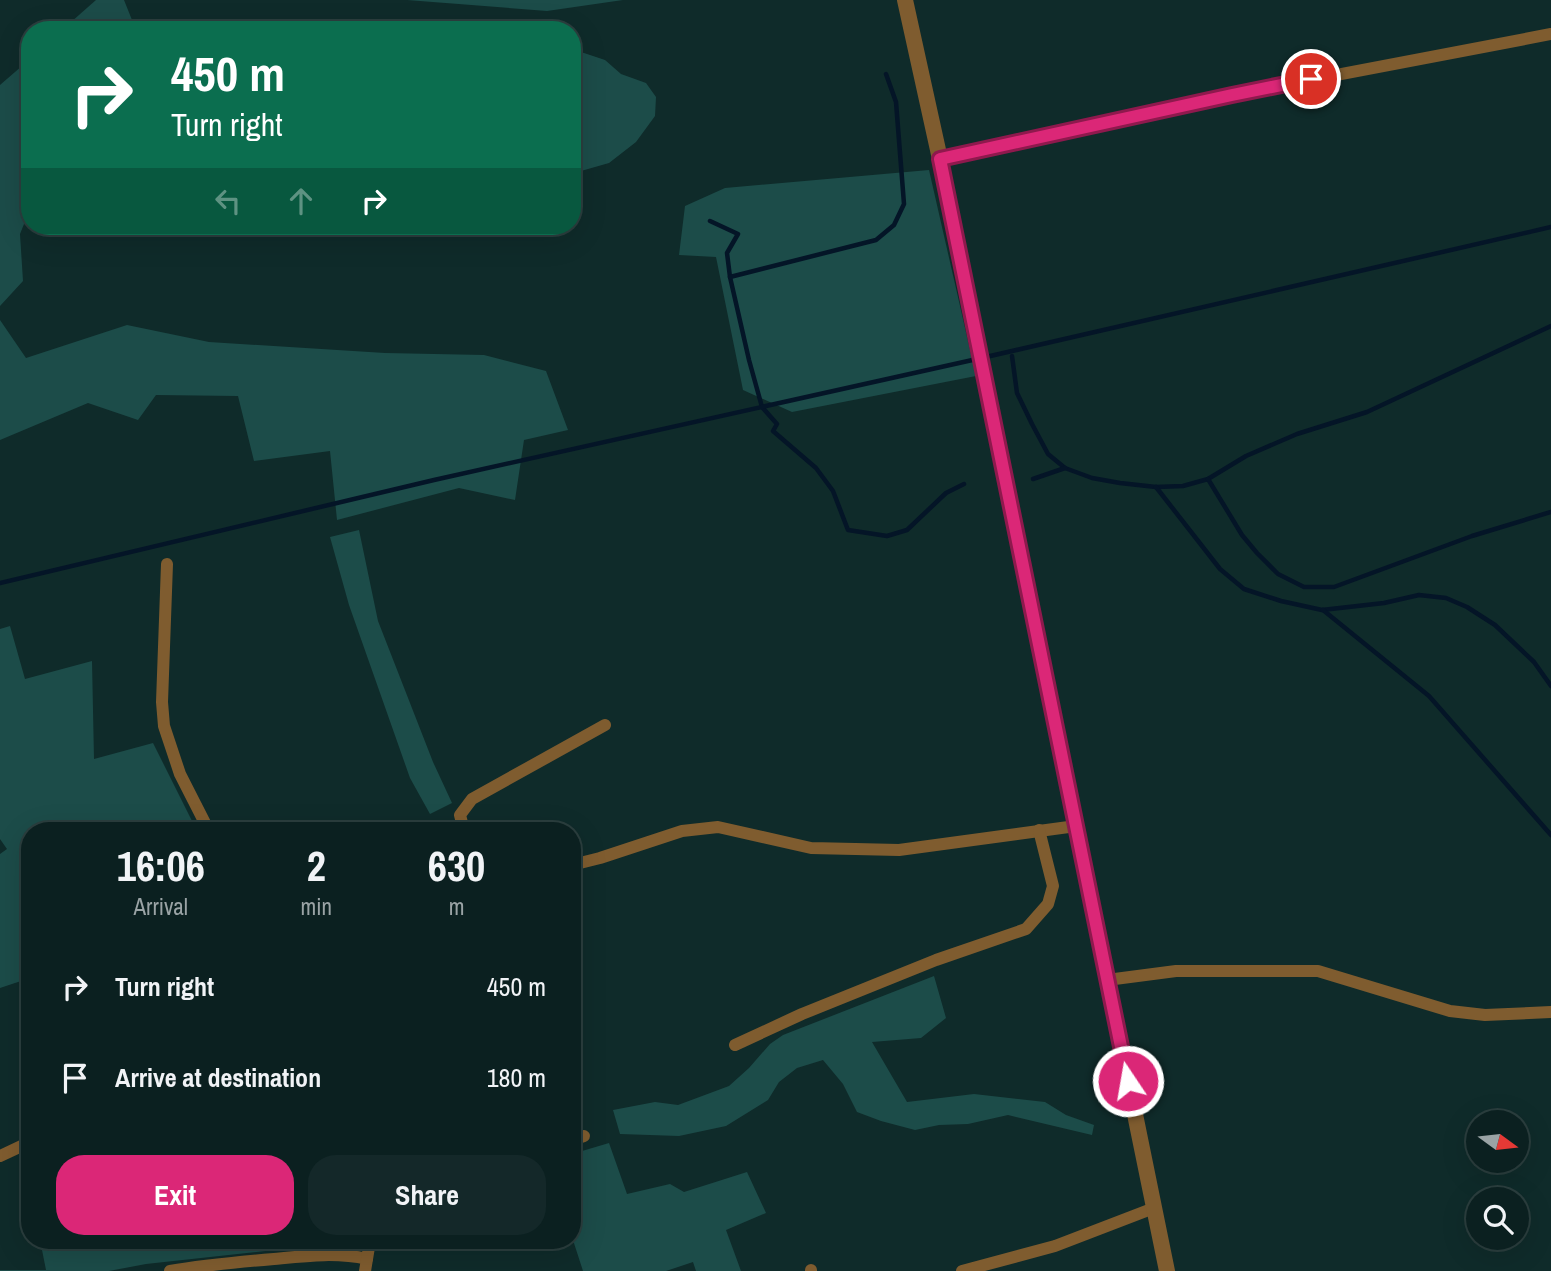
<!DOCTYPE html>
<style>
body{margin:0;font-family:"Archivo Narrow",sans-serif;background:#142829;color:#f1f3f6;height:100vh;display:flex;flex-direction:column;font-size:26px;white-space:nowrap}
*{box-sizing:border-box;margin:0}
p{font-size:23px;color:#9aa3a5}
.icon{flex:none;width:38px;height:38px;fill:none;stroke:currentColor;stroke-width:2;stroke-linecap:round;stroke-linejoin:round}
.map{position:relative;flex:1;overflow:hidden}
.details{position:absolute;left:21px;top:822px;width:560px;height:427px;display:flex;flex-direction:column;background:#0b2020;border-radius:28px;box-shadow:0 7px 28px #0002,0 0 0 2px #2b3e3e}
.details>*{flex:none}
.top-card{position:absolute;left:21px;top:21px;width:560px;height:214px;border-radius:28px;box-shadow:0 7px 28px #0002,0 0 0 2px #2b3e3e;background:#0b6e4f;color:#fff;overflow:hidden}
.needle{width:46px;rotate:105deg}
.buttons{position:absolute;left:1466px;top:1110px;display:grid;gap:14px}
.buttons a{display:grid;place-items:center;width:63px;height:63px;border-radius:50%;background:#0b2020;box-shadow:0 7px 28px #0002,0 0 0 2px #2b3e3e;font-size:35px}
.pin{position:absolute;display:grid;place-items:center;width:60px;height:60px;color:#fff;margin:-30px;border:4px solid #fff;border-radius:50%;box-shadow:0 2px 7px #0007}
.me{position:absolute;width:77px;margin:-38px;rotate:348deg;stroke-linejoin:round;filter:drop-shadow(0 0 5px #0008)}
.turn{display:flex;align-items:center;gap:24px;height:147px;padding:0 35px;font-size:32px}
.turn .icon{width:91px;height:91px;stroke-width:2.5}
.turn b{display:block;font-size:49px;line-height:60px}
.lanes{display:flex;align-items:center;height:66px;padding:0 35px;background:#0003;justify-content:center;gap:35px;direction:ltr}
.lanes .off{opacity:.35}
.eta{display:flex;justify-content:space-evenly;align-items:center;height:119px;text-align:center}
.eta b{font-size:42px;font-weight:800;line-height:49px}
.action{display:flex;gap:14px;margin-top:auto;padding:14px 35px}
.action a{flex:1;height:80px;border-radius:28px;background:#db2777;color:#fff;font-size:28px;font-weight:800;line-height:80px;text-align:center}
.action a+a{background:#142829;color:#f1f3f6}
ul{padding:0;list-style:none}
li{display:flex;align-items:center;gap:21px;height:91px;padding:0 35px}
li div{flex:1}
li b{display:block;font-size:26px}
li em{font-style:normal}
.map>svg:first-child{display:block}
</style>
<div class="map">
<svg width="1551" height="1271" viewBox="0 0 1551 1271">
<rect width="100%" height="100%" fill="#0f2b2a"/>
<g fill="#1c4c49">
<path d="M96,0H124L136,30H62Z"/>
<path d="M407,0H623L547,11Z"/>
<path d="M578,51L605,60L621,74L646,83L656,97L655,116L636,142L609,163L581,171L572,169V56Z"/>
<path d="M30,59V209L20,234L23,281L0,306V85Z"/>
<path d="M929,170L976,376L792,412L743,390L716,257L679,255L685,206L725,188Z"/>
<path d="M0,320L26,358L127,325L209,342L385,353L484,355L546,371L568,430L524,440L515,500L459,488L337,520L330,451L254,461L238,396L156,395L138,420L88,403L0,440Z"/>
<path d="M359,530L378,621L433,762L452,803L430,814L410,778L349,605L330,537Z"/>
<path d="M10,626L25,679L92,661L94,759L153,743L194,825L176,831H30V978L0,988V854L7,849L0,839V629Z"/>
<path d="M934,976L946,1018L921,1038L872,1042L907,1102L974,1094L1045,1102L1066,1115L1094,1125L1092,1135L1008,1115L968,1124L939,1125L915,1130L881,1121L857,1112L843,1084L823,1060L797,1068L779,1082L768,1100L726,1126L679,1136L620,1134L613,1110L655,1102L678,1105L729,1086L749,1068L770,1044L783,1035Z"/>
<path d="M609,1143L627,1194L670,1184L684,1192L747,1172L766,1213L726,1230L741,1271H696L693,1262L666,1271H583L572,1237V1154Z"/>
<path d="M90,1241H145V1246L253,1241H358L146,1264L109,1271H0V1270H46L42,1250Z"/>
</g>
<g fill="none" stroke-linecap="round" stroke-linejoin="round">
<g stroke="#041527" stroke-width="4.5">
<path d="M710,221L738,234L727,253L730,277L749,360L762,407L777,424L773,431L816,468L833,491L848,530L887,536L907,530L946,493L964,484"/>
<path d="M730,277L876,240L894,225L904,204L896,102L886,74"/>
<path d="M1012,356L1017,393L1032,424L1048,454L1065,468L1092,478L1120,483L1156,487L1183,486L1208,479L1246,456L1297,434L1367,412L1551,326"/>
<path d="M986,357L1551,227"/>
<path d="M1033,479L1065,468"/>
<path d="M1208,479L1242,535L1257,553L1278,574L1304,587H1334L1472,536L1551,512"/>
<path d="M1156,487L1220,569L1244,589L1281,601L1322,610L1384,603L1419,595L1446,598L1467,607L1495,625L1534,662L1551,686"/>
<path d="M0,583L434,480L977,359"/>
<path d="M1323,610L1429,696L1551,835"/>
</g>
<g stroke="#7f5c2f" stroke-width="12">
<path d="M940,159L1232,95L1551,34"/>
<path d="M167,564L162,702L164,726L180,774L209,831"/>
<path d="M464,831L460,815L472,799L605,725"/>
<path d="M572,865L600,858L682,831L718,827L811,848L899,850L1076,826"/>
<path d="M1107,980L1176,971H1318L1450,1011L1485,1015L1551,1012"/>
<path d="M735,1045L802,1014L936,960L1026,929L1048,904L1053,886L1039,830"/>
<path d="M572,1140L584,1136"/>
<path d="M0,1156L30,1142"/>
<path d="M811,1270V1271"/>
<path d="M170,1271C204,1265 239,1262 274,1259C305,1256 336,1252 367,1259"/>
<path d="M365,1271L370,1241"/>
<path d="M962,1271L1055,1246L1154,1208"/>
</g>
<path stroke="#7f5c2f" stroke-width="16" d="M905,0L940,159L1167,1271"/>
</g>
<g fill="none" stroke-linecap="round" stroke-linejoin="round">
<g stroke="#8e194d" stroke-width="18">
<path id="route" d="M1128,1081L940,159L1232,95L1311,79"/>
</g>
<use href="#route" stroke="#db2777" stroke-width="12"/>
</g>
</svg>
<div class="buttons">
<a><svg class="needle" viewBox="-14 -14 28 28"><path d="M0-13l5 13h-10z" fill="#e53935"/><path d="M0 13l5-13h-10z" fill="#9aa3a5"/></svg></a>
<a><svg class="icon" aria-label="search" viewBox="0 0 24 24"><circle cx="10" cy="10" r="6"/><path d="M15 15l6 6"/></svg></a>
</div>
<div class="pin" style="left:1311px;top:79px;background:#d93025"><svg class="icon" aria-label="arrive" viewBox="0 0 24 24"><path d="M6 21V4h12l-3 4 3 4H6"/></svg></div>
<svg class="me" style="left:1128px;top:1081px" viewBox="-20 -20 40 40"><circle r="17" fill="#db2777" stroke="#fff" stroke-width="3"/><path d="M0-11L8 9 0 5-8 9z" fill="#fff"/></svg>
<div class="top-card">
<div class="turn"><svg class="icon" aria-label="right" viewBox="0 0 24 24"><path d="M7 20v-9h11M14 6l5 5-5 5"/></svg><div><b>450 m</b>Turn right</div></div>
<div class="lanes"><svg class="icon off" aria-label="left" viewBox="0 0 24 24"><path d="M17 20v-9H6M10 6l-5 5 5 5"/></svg><svg class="icon off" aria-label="ahead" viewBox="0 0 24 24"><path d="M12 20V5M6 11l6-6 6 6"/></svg><svg class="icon" aria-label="right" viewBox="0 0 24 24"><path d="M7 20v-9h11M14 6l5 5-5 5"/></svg></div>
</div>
<section class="details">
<div class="eta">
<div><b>16:06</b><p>Arrival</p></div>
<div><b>2</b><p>min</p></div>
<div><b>630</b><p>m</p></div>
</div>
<ul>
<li><svg class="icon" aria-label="right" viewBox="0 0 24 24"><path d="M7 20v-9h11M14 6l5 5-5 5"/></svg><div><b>Turn right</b></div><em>450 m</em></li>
<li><svg class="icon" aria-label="arrive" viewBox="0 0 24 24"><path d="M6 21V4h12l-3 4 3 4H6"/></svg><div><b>Arrive at destination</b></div><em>180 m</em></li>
</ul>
<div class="action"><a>Exit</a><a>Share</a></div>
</section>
</div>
